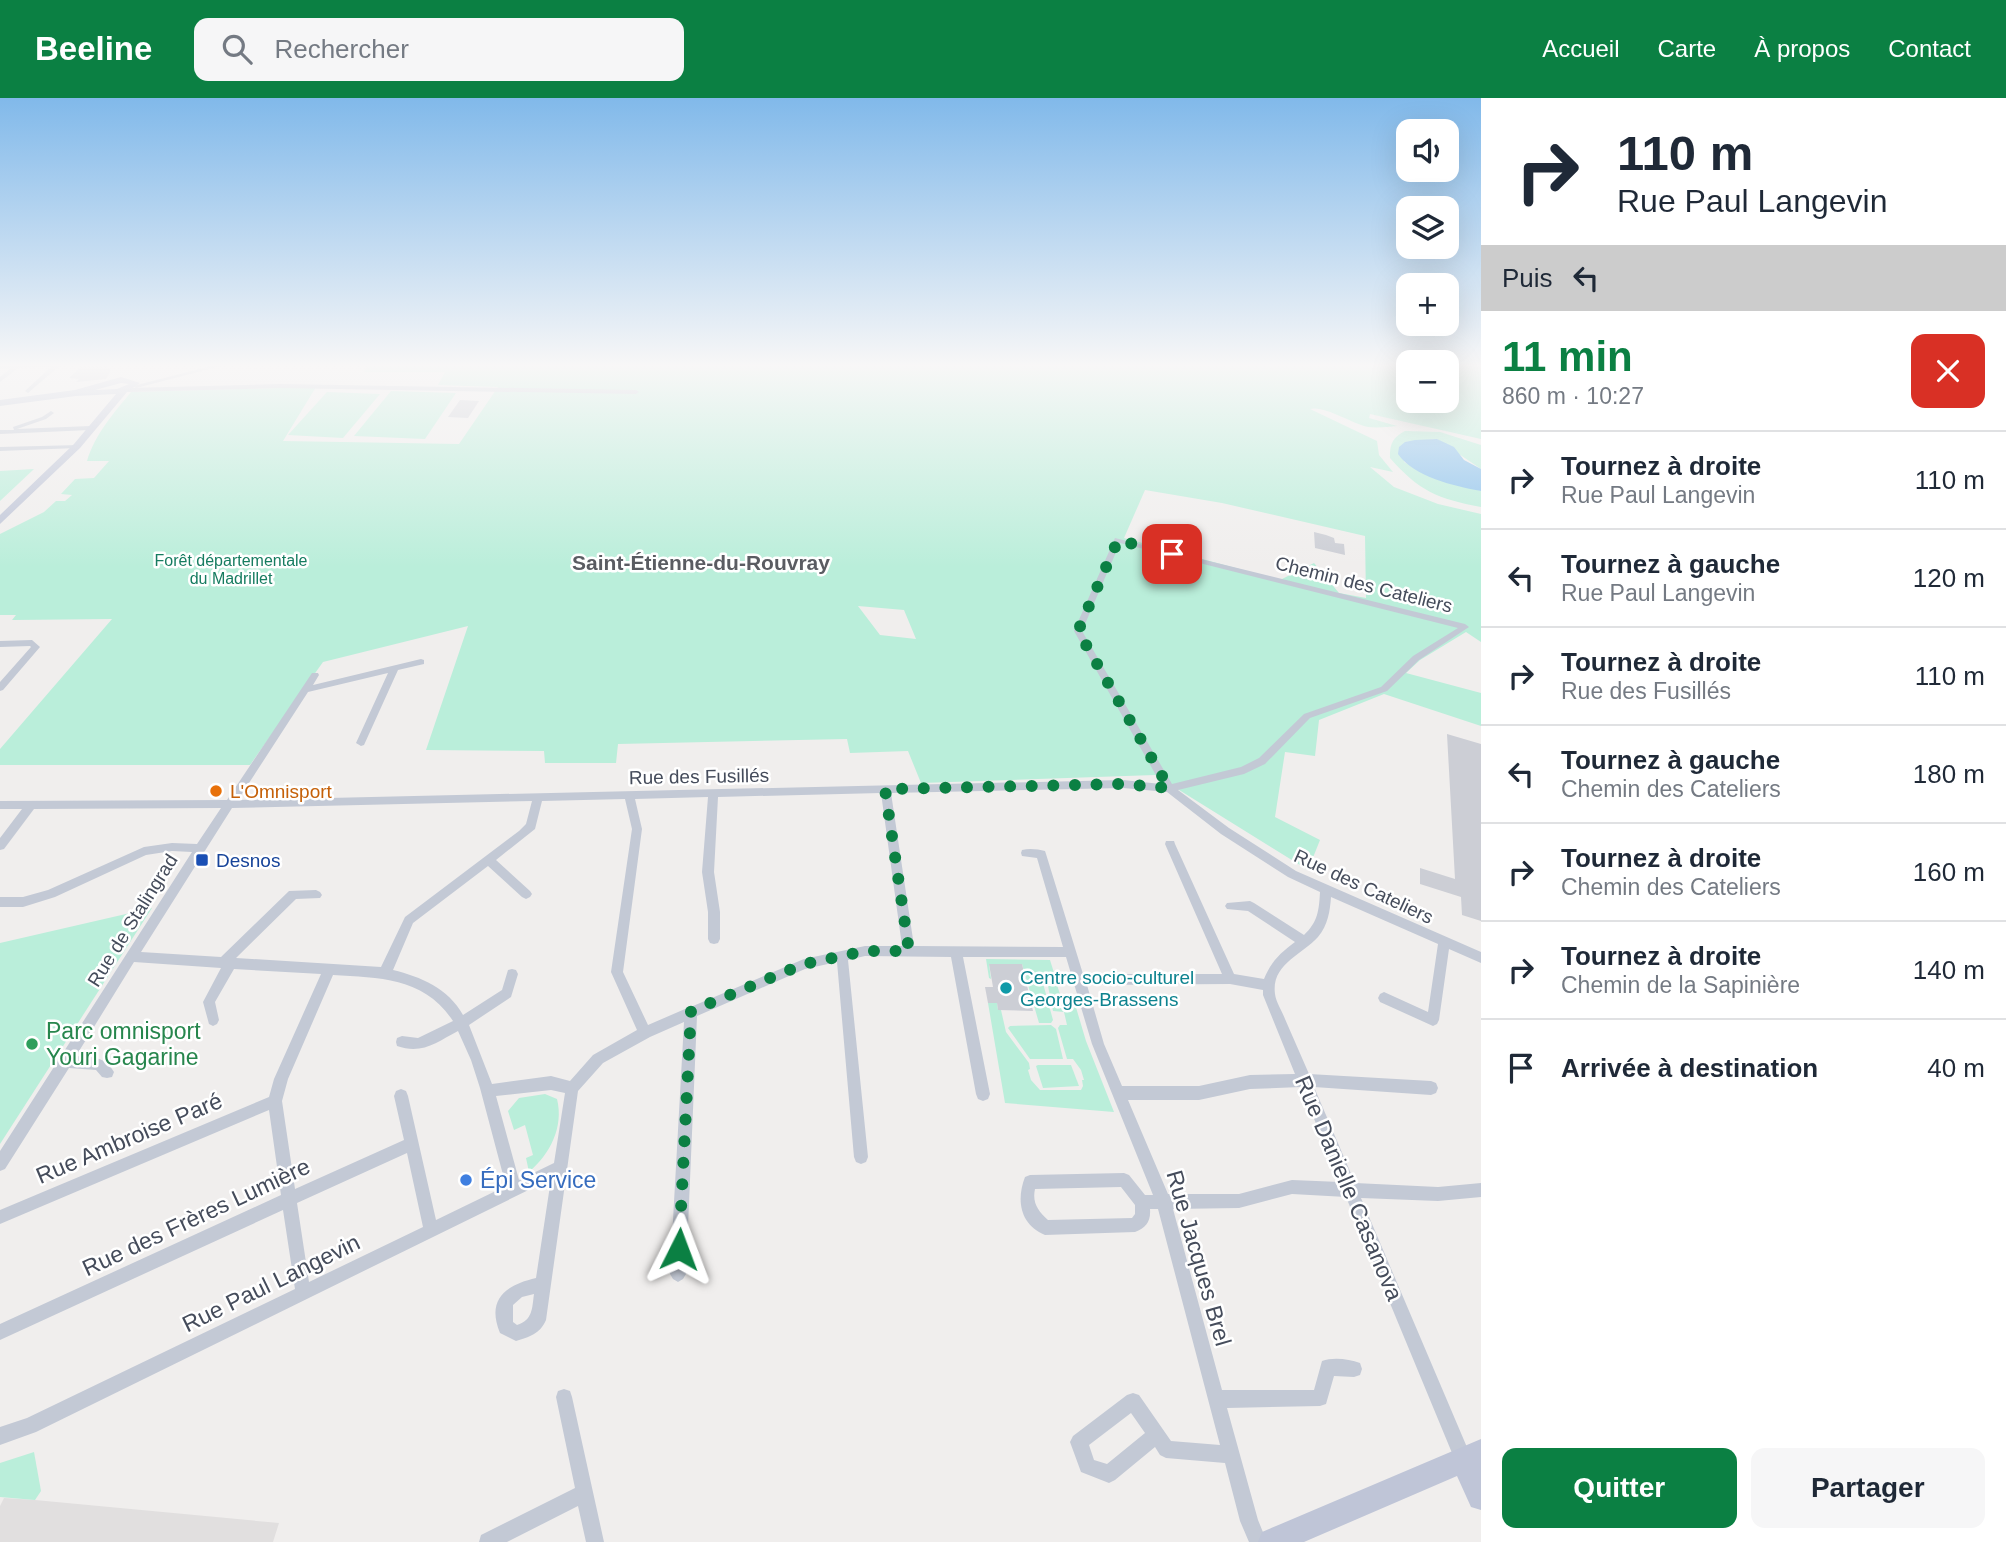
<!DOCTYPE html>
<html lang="fr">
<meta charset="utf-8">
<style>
body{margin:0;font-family:Arial,sans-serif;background:#f6f6f7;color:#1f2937;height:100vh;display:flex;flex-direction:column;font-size:26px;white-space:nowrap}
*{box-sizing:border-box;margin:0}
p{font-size:23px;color:#747a83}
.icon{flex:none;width:38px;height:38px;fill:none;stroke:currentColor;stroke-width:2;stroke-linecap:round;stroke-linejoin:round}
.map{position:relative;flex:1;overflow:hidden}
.panel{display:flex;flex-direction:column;background:#fff;width:525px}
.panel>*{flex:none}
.hud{background:#fff;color:#1f2937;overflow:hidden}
.buttons{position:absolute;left:1396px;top:21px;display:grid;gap:14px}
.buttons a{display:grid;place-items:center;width:63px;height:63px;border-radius:14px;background:#fff;box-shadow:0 7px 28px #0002;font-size:35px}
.pin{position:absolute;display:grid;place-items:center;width:60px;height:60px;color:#fff;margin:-30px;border-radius:14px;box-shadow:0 4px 10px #0006}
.me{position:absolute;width:77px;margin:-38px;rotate:3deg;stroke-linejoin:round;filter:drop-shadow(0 0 5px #0008)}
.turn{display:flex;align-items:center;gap:24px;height:147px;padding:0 21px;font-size:32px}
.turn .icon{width:91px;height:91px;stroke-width:2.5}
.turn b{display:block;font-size:49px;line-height:60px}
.then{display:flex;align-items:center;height:66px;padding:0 21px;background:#0003;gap:14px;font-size:26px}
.round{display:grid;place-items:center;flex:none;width:74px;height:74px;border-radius:14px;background:#f6f6f7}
.headline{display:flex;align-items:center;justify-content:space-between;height:119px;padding:0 21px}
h1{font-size:42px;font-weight:700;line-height:52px;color:#0b8043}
.primary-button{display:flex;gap:14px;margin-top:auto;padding:14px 21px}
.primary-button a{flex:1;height:80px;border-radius:14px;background:#0b8043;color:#fff;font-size:28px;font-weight:700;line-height:80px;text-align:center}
.primary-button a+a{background:#f6f6f7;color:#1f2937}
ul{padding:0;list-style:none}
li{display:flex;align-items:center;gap:21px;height:98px;padding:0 21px;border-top:2px solid #e0e1e3}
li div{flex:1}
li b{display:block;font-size:26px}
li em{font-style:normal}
header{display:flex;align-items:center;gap:42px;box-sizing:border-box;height:98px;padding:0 35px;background:#0b8043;color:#fff}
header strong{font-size:33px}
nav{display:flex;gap:38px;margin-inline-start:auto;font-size:24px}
.search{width:490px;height:63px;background:#f6f6f7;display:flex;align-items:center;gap:18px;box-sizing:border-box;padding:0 24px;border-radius:14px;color:#747a83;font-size:26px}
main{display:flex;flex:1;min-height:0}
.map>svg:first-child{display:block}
</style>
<header>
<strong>Beeline</strong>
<div class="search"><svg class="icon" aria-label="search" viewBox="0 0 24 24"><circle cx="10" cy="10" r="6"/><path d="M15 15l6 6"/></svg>Rechercher</div>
<nav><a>Accueil</a><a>Carte</a><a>À propos</a><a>Contact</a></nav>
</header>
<main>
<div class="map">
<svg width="1481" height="1444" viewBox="0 0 1481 1444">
<rect width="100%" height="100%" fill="#f0eeed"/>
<path fill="#e1dfdf" d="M4,1400L35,1402L279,1425L273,1444H0V1408Z"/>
<g fill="#baeeda" fill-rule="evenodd">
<path d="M368,267H1409V303H1447V267H1481V341L1370,316L1369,320L1397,328C1388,329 1377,330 1368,329C1351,325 1324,307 1310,311L1377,343L1379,357L1393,374L1370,369L1394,389L1438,406L1481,416V544L1466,534L1420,562L1406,575L1481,595V628L1384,596L1319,622L1315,658L1285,654L1275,719L1320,742L1308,772L1155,677L921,685L908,653L850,655L847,641L618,646L616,665H545L544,653L426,652L468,528L323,564L250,667H0V651L112,521L12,522L16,517H0V436L44,414L56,403H65L72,397L61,396L75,381L94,380L109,363H87C95,336 114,315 131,294L316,289L283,343L459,346L498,289L438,287L445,274H364ZM1145,392L1222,405L1365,438L1366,500L1339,495L1314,465L1280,482L1124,440ZM858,508L904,512L916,541L880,537Z"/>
<path d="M391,293L456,295L425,341L354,338Z"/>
<path d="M327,294L380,296L343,340L288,337Z"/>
<path d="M1405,333L1440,334L1481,347V371L1437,341L1405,344L1404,364L1435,380L1481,393V409C1438,401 1419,393 1390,360C1390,346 1392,340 1405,333Z"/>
<path d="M34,371L0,403V373Z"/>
<path d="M152,810L0,1046V845Z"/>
<path d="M986,861L1050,862L1055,878H1041L1053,922L1051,925H1039L1022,866H989L991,881L989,880Z"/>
<path d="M1047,883L1056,884L1060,896H1072L1086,943L1114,1014L1005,1005L988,905H997L998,912H1001L1006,934L1029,965L1030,971L1028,972L1031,982L1040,992H1081L1083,988L1082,982H1084L1081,972L1073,961H1067L1058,930L1060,927H1067L1064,914L1053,913Z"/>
<path d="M1051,927L1056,931L1063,961H1030L1008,930L1010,928Z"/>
<path d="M1038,967H1071L1079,988L1043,990L1036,968Z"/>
<path d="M545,996L557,1001C564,1029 550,1056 529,1074L526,1060L533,1057L525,1027L514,1032L508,1013L519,1000Z"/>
<path d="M34,1354L41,1393L35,1402L0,1399V1365Z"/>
</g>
<path fill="#87c0ec" d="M1437,341L1454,349L1464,362L1481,371V393C1454,388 1414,379 1398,356L1399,349L1405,344L1415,342Z"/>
<g fill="#ccced5">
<path d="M108,268L106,270H111L109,272H111L106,281L76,284L79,281L69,280L81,269Z"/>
<path d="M460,302L479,303L468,320L448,319Z"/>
<path d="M1314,434L1326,437L1334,440L1335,445L1344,446L1345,457L1315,450Z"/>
<path d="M1447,636L1481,646V823L1462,817L1461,799L1420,786V770L1455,781Z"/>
<path d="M989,866H1022L1033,913L998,912L997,905H988L985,889H993Z"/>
</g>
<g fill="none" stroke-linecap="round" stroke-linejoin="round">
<g fill="#c3c9d5" fill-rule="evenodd">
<path d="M0,267H67L58,269L28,295L25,293L26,292L51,269L18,270L0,284V279L11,270L0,271Z"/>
<path d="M215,267H225L136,290L133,288Z"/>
<path d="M280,286L636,292L639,294L636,296L280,290L127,294L124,292L127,290Z"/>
<path d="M51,313L54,315L46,321L17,331L90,328L93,330L90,332L0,336V332H14L13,329L42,319Z"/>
<path d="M79,347L80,348L77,350L0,353V349Z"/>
<path d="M1115,440L1465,526L1469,529L1419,562L1387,593L1310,620L1265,666L1244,676L1178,692L1229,730L1296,773L1481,854V865L1449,851L1439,922L1437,926L1433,928L1380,904L1378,900L1380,896L1384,894L1428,914L1438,846L1331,799C1330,813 1328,827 1318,839C1302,857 1271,866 1275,896C1276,904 1282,913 1285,921C1293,939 1301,958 1309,976L1431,983L1436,985L1438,990L1436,995L1431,997L1314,989L1355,1085L1438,1089L1481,1085V1099L1438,1103L1361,1100L1472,1361L1469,1367L1463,1370L1457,1367L1346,1099L1292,1096L1239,1110L1173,1111L1222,1292H1314L1322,1263C1333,1259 1349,1261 1360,1265L1362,1271L1360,1277L1354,1279L1334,1278L1326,1306L1320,1308L1227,1310L1258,1422L1267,1444H1249L1240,1423L1225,1365L1166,1360L1160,1357L1155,1349L1115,1382L1109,1385L1081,1374L1070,1344L1073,1338L1127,1297L1133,1295L1139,1297L1171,1343L1220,1347L1158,1111H1150C1151,1123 1146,1130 1135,1134L1045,1137C1020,1127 1016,1102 1025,1079L1030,1077L1124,1075L1129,1077L1145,1097H1153L1092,946L1066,859H963L990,996L988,1001L983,1003L978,1001L976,996L951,859L865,858L848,862L868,1059L866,1064L861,1066L856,1064L854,1059L837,864L805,871L697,918L686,1176L683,1181L678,1184L673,1181L670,1176L684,924L650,939L603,965L578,993L546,1222C540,1236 529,1239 516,1243L500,1235C486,1201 506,1187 536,1180L551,1081L36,1334L0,1347V1329L27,1320L295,1191L283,1112L0,1242V1226L281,1097L269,1012L0,1126V1112L269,999L274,981L321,876L234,871L215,904L219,922L217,926L213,928L209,926L203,904L221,870L134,864L76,958C92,959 105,958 114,974L112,979L107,980L102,979L96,972L69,970L5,1071L0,1073V1053L192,754L172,753L146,757L55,799L23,809H0V799H23L48,792L144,749L172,745L197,746L221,710L34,711L4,751L0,752V740L22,711H0V703L227,702L312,575H318L319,577L313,587L421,561L424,562V566L398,572L364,647L361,648L356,645L388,575L308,594L238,702L1123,682L1161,686L1074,533ZM1120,445L1458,530L1413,558L1381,589L1304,616L1259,660L1241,669L1172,686L1082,533ZM1123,690L1167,694L1221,736L1288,779L1320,794C1319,812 1318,824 1304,837L1254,805L1250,803L1227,805L1225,808L1227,811L1248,813L1295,844C1280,855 1271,864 1264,881L1234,876L1175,746L1174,743H1166L1165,746L1222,876H1083L1046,756L1045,753C1038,751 1029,750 1022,752L1021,755L1022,758L1037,760L1063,849L914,848L891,695ZM881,695L902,848H865L804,861L693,908L687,909L685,911L648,927L623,874L642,731L635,701L708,699L702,774L708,814V841L710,845L714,846L718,845L720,841V814L714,774L718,699ZM625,701L632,731L611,874L637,932L593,957L570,983L551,978L492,986L469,927L511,899L518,876L516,872L512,871L508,872L502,892L463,917C448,890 421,879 393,872L413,825L488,768L522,799L526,801L530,799L532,796L530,793L496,762L535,731L542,703ZM532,703L526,726L519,733L405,819L381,869L236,860L296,801L320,800L322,797L320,794L316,792L289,793L221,859L141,854L232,710ZM333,877C380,880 424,879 453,923L418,940L402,938L397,940L396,944L397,948C422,957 437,944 458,933L471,962L480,990L506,1088L436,1122L408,998L406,993L401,991L396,993L394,998L404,1042L295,1091L282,1003L288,981ZM1230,886L1263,892V897L1295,976L1250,977L1199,988H1122L1104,946L1087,887ZM1301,989L1340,1084L1292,1082L1239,1096H1168L1128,1002H1199L1250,991ZM551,992L565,995L554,1065L519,1082L496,998ZM407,1055L423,1129L309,1184L297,1105ZM1121,1089L1135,1107V1116L1132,1120L1048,1122C1038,1113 1032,1105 1035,1091ZM534,1196C532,1210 533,1222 517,1227L513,1224V1207L522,1199ZM1131,1315L1145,1335L1107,1366L1094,1362L1089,1347Z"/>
<path d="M32,542L40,549L3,592L0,593V584L31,549L30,548L0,549V543Z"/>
<path d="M564,1291L570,1293L572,1299L604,1444H586L578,1408L507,1444H479L481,1437L575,1390L556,1299L558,1293Z"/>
</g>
<g fill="#bfc5d7" fill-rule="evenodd">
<path d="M121,279L140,285L127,294L80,350L0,426V417L74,346L116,296L76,298L0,308V302L75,292ZM121,285L129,286L117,291L95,292Z"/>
<path d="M1481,1341V1412L1471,1409L1457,1378L1304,1444H1258L1262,1434Z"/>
</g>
</g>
<linearGradient id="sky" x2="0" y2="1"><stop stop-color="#81b9ea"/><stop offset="0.57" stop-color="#f8f7f7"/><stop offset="1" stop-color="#f8f7f7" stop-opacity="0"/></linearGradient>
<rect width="1481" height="469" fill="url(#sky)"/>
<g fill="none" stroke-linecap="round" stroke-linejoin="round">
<path stroke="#0b8043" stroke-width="12" stroke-dasharray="0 21.6" d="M679,1151L691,913L804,866L865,853H909L885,691L1123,686L1169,690L1078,533L1118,442L1172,456"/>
</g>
<circle fill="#e8710a" stroke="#fff" stroke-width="2.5" cx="216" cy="693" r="7"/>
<rect fill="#1a4fb4" stroke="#fff" stroke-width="2.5" x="195" y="755" width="14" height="14" rx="3.5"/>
<circle fill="#0f9aa8" stroke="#fff" stroke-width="2.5" cx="1006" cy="890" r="7"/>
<circle fill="#2e9e5b" stroke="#fff" stroke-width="2.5" cx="32" cy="946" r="7"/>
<circle fill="#3f7fe0" stroke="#fff" stroke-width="2.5" cx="466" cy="1082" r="7"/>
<g text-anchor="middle" stroke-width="5" stroke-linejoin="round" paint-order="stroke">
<g font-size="16" fill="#167c60" stroke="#fff">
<text x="231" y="468">Forêt départementale<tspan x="231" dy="18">du Madrillet</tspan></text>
</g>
<g font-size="19" fill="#454c5b" stroke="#fff">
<text transform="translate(1364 486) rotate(14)" y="7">Chemin des Cateliers</text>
<text transform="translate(699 678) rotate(-1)" y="7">Rue des Fusillés</text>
<text transform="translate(1364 788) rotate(25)" y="7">Rue des Cateliers</text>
<text transform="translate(132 822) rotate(-58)" y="7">Rue de Stalingrad</text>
</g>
<g font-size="19" fill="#c56008" stroke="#fff" text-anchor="start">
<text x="230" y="700">L'Omnisport</text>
</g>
<g font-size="19" fill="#164399" stroke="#fff" text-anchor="start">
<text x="216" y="769">Desnos</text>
</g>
<g font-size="19" fill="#0d838f" stroke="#fff" text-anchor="start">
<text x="1020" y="886">Centre socio-culturel<tspan x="1020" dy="22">Georges-Brassens</tspan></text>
</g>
<g font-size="21" font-weight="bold" fill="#5a5c62" stroke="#fff">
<text x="701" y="472">Saint-Étienne-du-Rouvray</text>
</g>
<g font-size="23" fill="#27864d" stroke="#fff" text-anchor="start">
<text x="46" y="941">Parc omnisport<tspan x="46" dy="26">Youri Gagarine</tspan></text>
</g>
<g font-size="23" fill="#454c5b" stroke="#fff">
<text transform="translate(129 1040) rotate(-23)" y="8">Rue Ambroise Paré</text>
<text transform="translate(1349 1090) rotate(67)" y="8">Rue Danielle Casanova</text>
<text transform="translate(196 1119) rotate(-25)" y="8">Rue des Frères Lumière</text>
<text transform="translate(1199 1160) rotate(74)" y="8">Rue Jacques Brel</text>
<text transform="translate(271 1185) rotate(-26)" y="8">Rue Paul Langevin</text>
</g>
<g font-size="23" fill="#366cbe" stroke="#fff" text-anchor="start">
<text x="480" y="1090">Épi Service</text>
</g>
</g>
</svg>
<div class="buttons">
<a><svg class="icon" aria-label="sound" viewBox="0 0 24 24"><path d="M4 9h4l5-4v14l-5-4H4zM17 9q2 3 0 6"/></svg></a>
<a><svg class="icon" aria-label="layers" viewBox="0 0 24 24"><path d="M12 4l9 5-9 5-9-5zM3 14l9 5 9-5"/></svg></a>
<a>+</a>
<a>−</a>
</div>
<div class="pin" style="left:1172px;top:456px;background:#d93025"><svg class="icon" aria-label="arrive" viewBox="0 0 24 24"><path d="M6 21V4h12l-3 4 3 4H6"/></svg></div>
<svg class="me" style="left:679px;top:1151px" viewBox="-20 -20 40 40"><path d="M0-17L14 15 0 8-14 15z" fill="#0b8043" stroke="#fff" stroke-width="4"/></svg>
</div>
<section class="panel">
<div class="hud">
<div class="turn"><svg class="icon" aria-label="right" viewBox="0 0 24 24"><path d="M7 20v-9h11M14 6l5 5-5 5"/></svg><div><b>110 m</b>Rue Paul Langevin</div></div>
<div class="then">Puis<svg class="icon" aria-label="left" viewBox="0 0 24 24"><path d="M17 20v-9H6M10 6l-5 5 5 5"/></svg></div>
</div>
<div class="headline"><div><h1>11 min</h1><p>860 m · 10:27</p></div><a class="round" style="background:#d93025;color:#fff"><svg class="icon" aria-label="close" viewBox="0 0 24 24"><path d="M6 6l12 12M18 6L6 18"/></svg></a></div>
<ul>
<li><svg class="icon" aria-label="right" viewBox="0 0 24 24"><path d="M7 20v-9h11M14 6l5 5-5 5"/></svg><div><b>Tournez à droite</b><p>Rue Paul Langevin</p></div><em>110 m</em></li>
<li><svg class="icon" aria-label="left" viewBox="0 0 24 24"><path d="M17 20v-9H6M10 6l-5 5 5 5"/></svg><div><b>Tournez à gauche</b><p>Rue Paul Langevin</p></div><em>120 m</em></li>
<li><svg class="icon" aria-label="right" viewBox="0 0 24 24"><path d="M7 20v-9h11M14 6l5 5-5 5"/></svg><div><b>Tournez à droite</b><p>Rue des Fusillés</p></div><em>110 m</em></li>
<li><svg class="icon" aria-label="left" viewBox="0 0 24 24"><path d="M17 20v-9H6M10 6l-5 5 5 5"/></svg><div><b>Tournez à gauche</b><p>Chemin des Cateliers</p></div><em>180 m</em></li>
<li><svg class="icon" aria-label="right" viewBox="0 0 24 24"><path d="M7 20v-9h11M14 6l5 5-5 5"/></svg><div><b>Tournez à droite</b><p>Chemin des Cateliers</p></div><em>160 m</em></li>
<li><svg class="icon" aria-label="right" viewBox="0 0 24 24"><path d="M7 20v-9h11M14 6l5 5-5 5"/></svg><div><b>Tournez à droite</b><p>Chemin de la Sapinière</p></div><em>140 m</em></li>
<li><svg class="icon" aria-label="arrive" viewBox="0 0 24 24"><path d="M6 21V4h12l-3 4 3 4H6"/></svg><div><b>Arrivée à destination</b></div><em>40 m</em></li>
</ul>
<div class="primary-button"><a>Quitter</a><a>Partager</a></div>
</section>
</main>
